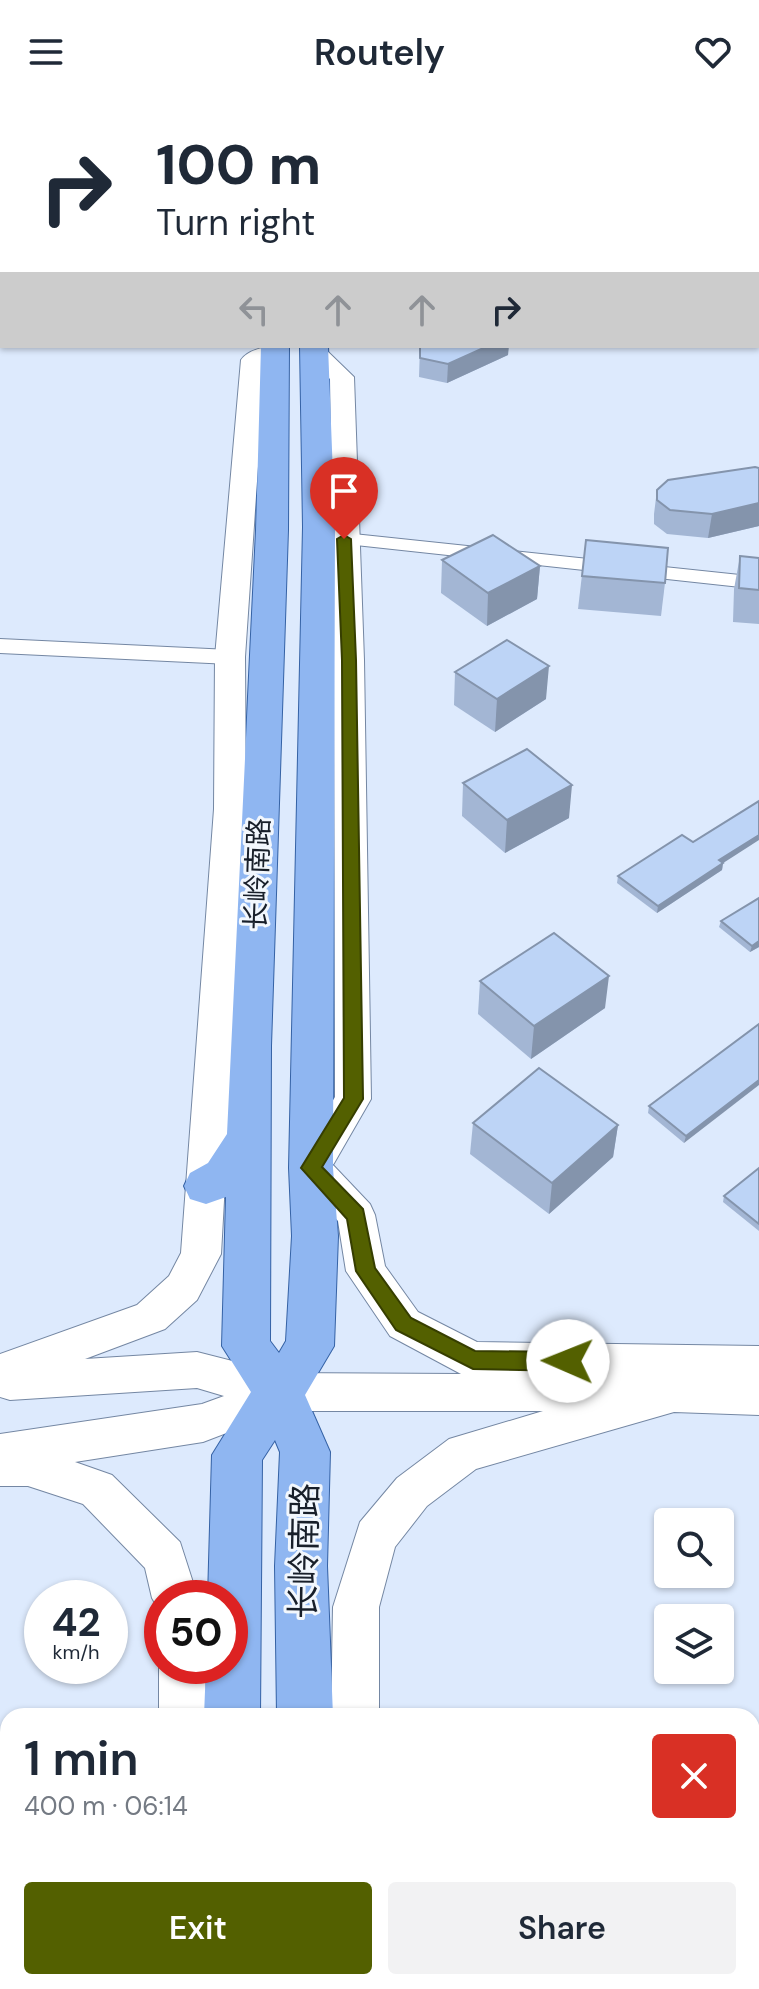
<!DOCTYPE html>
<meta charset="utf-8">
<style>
body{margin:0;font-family:"DM Sans","Noto Sans SC",sans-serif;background:#f2f2f3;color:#1f2937;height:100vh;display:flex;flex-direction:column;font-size:30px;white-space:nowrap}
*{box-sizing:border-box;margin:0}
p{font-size:26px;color:#747a83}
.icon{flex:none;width:44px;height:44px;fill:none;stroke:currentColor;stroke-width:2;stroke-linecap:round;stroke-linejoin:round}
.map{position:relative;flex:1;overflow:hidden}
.details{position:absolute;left:0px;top:1604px;width:760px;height:282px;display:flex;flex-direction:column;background:#fff;border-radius:24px 24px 0 0;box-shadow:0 2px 6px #0004}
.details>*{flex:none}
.top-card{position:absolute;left:0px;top:0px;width:760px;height:244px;box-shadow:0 2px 6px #0004;background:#fff;color:#1f2937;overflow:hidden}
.controls{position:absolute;left:654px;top:1404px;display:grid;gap:16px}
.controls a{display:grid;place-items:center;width:80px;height:80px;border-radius:8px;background:#fff;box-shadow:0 2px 6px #0004;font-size:40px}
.speed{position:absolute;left:24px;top:1476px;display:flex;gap:16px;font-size:40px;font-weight:700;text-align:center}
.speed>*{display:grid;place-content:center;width:104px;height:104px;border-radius:50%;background:#fff;box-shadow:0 2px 6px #0004;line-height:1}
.speed small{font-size:20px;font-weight:400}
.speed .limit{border:12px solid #d22;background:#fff;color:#111}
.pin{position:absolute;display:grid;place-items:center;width:68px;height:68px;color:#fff;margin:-82px -34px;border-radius:50% 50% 50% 0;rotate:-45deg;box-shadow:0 0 8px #0007}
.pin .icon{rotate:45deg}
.me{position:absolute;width:88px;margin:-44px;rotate:271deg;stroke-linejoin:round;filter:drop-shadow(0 0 6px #0008)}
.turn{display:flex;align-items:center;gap:28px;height:168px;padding:0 24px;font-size:36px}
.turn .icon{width:104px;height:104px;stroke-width:2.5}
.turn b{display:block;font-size:56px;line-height:68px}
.lanes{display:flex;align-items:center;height:76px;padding:0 24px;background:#0003;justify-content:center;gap:40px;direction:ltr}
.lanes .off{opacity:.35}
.round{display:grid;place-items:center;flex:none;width:84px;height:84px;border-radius:8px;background:#f2f2f3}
.head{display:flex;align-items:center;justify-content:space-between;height:136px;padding:0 24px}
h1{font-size:48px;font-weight:600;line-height:60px}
.primary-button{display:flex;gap:16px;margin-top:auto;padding:16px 24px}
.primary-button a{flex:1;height:92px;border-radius:8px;background:#536000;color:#fff;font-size:32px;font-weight:600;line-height:92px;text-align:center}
.primary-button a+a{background:#f2f2f3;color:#1f2937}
header{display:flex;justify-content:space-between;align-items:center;height:104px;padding:0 24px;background:#fff;font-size:36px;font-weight:600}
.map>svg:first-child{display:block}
</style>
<header><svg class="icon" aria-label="menu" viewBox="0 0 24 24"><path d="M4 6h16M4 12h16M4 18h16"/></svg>Routely<svg class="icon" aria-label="heart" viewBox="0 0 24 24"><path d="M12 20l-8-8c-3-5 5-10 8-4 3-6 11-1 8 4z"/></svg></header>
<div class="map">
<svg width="759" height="1885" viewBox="0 0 759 1885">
<rect width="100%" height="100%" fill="#ddeafd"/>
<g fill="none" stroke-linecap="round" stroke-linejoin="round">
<g stroke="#7487a3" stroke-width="2">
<g id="street">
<rect x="530" y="0" width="14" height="2"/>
<rect x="758" y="46" width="1" height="10"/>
<path d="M344,429L759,473V485L337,439L334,435L337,431Z"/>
<path d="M0,535L230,546L241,553L230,560L0,549Z"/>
</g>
</g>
<g stroke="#7487a3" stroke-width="2">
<g id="secondary">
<rect x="356" y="0" width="20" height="2"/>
<path d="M281,242L288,248L285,253L265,260L245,553L246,705L221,1150L197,1196L165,1225L85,1255L197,1248L279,1269L461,1270L390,1232L346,1167L338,1117L298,1075L292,1064L335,993L334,556L330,275L302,248L309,242L323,243L354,273L364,556L371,995L333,1061L370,1100L375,1111L385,1162L418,1208L477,1238L759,1242V1311L674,1308L476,1365L427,1402L395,1443L379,1503V1612H331L333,1503L360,1418L397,1374L449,1335L543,1307H284L203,1338L75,1358L112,1371L180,1438L198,1494H162V1511L152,1494L145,1464L83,1400L28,1382H0V1330L202,1300L224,1292L197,1284L10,1296L0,1293V1250L137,1201L169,1172L181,1149L214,705L215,553L241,256C248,245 268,242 281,242Z"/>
<path d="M162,1554V1562H205L207,1612H159V1562Z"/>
<rect x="150" y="1878" width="52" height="7"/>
<path d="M342,1878H394L395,1885H343Z"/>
</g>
</g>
<g stroke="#3562a5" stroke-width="2">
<g id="primary">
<path d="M296,0H320L295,2Z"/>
<path d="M333,0H357L332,2Z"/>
<rect x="0" y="109" width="2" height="16"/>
<rect x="758" y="200" width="1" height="17"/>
<path d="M261,242H289L288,426L271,942L270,1237L279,1249L286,1237L292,1132L289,1064L303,423L300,242H328L335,423L333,1064L338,1132L334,1242L305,1291L330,1348L327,1462L333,1612H277L275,1462L280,1348L275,1336L262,1356L260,1612H204L206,1562H230V1494H208L212,1351L251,1288L222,1242L226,1093L206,1100L190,1095L184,1082L190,1069L208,1059L227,1030L256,426Z"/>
<rect x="202" y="1878" width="60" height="7"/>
<rect x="287" y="1878" width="60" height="7"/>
</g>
</g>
<use href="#street" fill="#fff" fill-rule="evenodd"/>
<use href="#secondary" fill="#fff" fill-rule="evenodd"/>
<use href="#primary" fill="#8fb6f1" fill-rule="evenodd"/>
</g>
<g fill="#a3b6d4">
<path d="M693,0H759V9L758,2H693Z"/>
<path d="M420,242L508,251L447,279L419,273Z"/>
<path d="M759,364V422L708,434L667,430L654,420V410L657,386Z"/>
<path d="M586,436L665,479L661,512L578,505Z"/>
<path d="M740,452L759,454V520L733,518L734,485Z"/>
<path d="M442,456L540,462L537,495L487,522L441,489Z"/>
<path d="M455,568L546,595L495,628L454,601Z"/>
<path d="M463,679L569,714L505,749L462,712Z"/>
<path d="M723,759L722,766L657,809L617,779L618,772Z"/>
<path d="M759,794V843L750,848L719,823L721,817Z"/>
<path d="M480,877L605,904L531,955L478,910Z"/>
<path d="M759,920L684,1039L648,1009L649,1002Z"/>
<path d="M473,1019L618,1021L613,1053L549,1110L470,1050Z"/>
<path d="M759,1064V1127L723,1098L724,1092Z"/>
</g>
<g fill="#8494ac">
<path d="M488,242H509L508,251L447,279L448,260Z"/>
<path d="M759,399V422L708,434L712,410Z"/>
<path d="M540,462L537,495L487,522L488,489Z"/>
<path d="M549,562L546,595L495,628L497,595Z"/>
<path d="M572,681L569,714L505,749L507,716Z"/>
<path d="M759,731V736L717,763L719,756Z"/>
<path d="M723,759L722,766L657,809L658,802Z"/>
<path d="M759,837V843L750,848L752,842Z"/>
<path d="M609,872L605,904L531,955L534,922Z"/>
<path d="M759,976V981L684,1039L686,1032Z"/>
<path d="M618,1021L613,1053L549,1110L552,1079Z"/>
</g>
<g fill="#bdd4f6" stroke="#8494ac" stroke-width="2">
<rect x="565" y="0" width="76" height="2"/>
<path d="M420,242H488L448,260L420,254Z"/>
<path d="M755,363L759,364V399L712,410L670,406L657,396V386L668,376Z"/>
<path d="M493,431L540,462L488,489L442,456Z"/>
<path d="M586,436L668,444L665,479L582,472Z"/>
<path d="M740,452L759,454V486L739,484Z"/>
<path d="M507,536L549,562L497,595L455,568Z"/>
<path d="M527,645L572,681L507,716L463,679Z"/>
<path d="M759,697V731L719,756L723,759L658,802L618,772L682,731L693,738Z"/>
<path d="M759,794V837L752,842L721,817Z"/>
<path d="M554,829L609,872L534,922L480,877Z"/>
<path d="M759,920V976L686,1032L649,1002Z"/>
<path d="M539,964L618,1021L552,1079L473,1019Z"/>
<path d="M759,1064V1120L724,1092Z"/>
</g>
<path fill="#536000" stroke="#363e00" stroke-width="2" d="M344,431L351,435L356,556L363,995L322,1063L363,1105L375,1164L411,1214L475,1247L568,1248L575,1251L578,1257L575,1264L568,1267L473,1265L396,1226L356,1167L347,1115L301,1064L344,994L342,556L337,435Z"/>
<g text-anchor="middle" stroke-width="6" stroke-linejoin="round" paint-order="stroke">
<g font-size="28" fill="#181f2a" stroke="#f2f7fd">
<text transform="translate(257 770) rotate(-88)" y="10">长岭南路</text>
</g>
<g font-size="34" fill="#181f2a" stroke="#f2f7fd">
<text transform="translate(304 1447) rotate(-89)" y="12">长岭南路</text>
</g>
</g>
</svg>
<div class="controls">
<a><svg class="icon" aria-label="search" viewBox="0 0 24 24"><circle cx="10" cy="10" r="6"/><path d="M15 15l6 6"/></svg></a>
<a><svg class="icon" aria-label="layers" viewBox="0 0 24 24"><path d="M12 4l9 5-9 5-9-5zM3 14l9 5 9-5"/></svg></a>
</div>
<div class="speed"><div>42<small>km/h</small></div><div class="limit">50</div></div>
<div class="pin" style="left:344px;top:435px;background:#d93025"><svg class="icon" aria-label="arrive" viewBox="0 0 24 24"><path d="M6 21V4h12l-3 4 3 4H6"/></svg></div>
<svg class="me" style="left:568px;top:1257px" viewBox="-20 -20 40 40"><circle r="19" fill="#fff"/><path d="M0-13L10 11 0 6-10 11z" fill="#536000"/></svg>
<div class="top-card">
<div class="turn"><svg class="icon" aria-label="right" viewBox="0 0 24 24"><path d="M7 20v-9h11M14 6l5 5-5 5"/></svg><div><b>100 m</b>Turn right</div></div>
<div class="lanes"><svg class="icon off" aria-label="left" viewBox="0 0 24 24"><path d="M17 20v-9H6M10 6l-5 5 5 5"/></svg><svg class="icon off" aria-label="ahead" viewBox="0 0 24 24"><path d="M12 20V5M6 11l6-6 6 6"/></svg><svg class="icon off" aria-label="ahead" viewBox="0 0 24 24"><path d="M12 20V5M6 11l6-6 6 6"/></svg><svg class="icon" aria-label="right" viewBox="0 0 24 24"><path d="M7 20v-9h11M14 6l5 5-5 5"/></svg></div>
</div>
<section class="details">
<div class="head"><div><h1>1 min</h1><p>400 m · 06:14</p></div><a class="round" style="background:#d93025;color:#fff"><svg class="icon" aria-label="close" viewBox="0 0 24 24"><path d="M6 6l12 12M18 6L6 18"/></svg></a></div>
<div class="primary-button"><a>Exit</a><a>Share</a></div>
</section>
</div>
